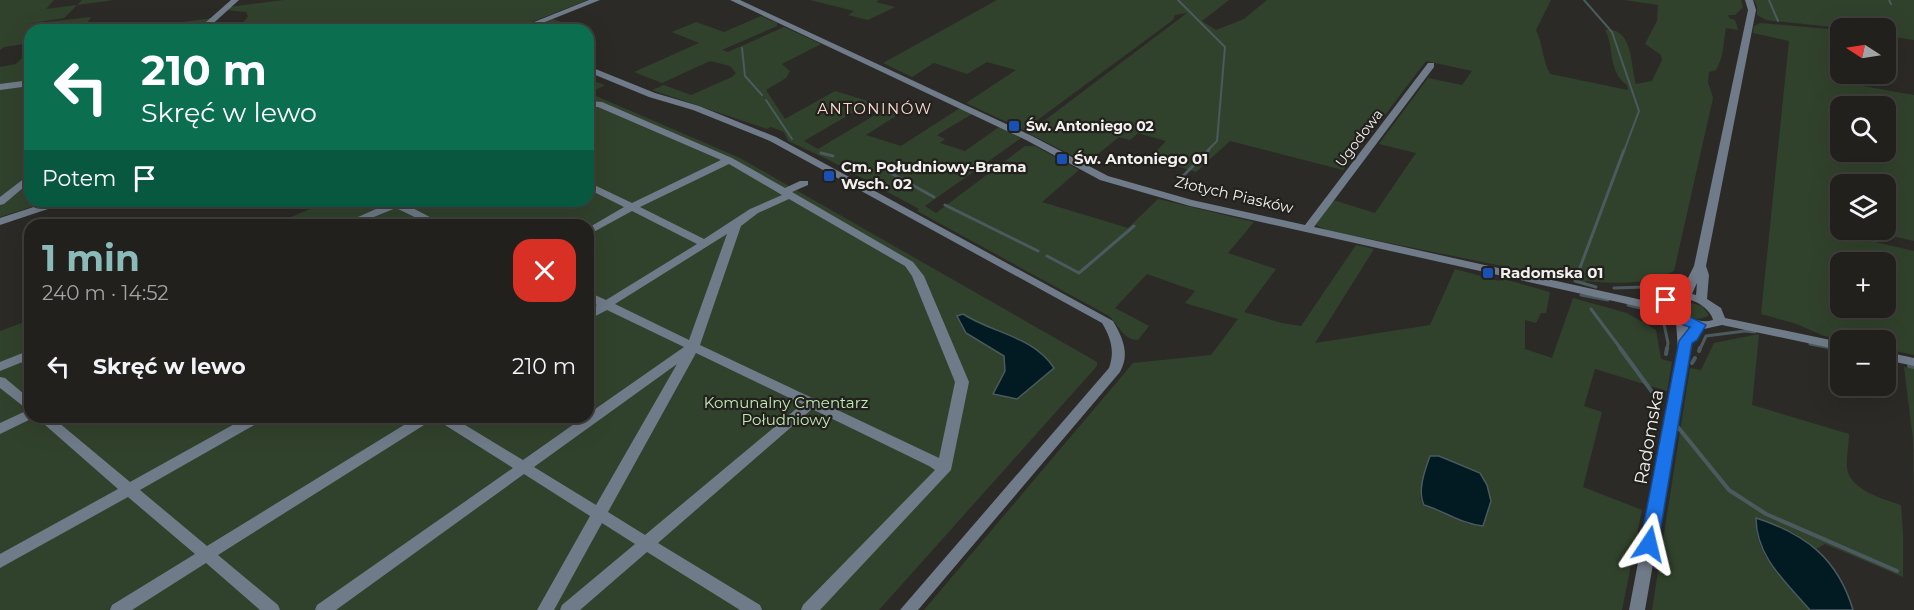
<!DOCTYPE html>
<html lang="pl">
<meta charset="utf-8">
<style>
body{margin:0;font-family:Montserrat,sans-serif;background:#2d2d2a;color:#f1f3f6;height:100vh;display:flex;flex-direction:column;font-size:22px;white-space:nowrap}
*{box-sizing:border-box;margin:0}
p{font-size:20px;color:#a2a3a4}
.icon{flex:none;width:33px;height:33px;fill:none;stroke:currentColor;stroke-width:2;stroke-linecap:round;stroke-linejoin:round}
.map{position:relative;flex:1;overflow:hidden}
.side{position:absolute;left:24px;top:219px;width:570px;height:204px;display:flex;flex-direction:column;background:#21201d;border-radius:18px;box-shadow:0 6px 24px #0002,0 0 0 2px #3e3e3b}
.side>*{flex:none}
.guide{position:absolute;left:24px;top:24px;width:570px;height:183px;border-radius:18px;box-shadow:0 6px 24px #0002,0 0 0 2px #3e3e3b;background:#0b6e4f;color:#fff;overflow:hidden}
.needle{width:39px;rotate:282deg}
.fabs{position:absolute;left:1830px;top:18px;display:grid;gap:12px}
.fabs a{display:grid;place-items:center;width:66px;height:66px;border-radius:12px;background:#21201d;box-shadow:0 6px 24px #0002,0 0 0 2px #3e3e3b;font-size:30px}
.pin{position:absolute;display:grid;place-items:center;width:51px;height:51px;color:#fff;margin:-26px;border-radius:12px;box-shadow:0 3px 9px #0006}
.me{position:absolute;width:66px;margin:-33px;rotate:10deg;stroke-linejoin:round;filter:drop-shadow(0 0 4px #0008)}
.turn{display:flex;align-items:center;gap:21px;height:126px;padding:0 18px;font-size:27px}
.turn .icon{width:78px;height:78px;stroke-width:2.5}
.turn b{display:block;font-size:42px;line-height:51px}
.then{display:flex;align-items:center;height:57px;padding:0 18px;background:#0003;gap:12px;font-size:22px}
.round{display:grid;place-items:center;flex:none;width:63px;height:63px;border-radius:18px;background:#2d2d2a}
.summary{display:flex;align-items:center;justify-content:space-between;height:102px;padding:0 18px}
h1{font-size:36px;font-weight:700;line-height:45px;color:#8bbbb9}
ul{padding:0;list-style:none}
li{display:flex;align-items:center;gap:18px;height:90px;padding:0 18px}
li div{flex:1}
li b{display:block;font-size:22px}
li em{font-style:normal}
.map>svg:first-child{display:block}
</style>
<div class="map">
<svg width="1914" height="610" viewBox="0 0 1914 610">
<rect width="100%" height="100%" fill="#2c2a27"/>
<g fill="#31422c" fill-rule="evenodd">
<path d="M0,0H54L46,9L77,5L82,0H114L77,5L64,18L28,24L91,17L83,30H30V43L4,47L0,50Z"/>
<path d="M284,0H588L511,30H223L243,23L248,16L246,12L225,10L229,7Z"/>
<path d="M810,0H879L876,2L895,7L868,20L848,15L854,11Z"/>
<path d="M997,0H1229L1202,21L1216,30L1244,19L1267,0H1551L1536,30C1543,44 1542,59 1550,74L1628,90L1627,85C1607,71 1615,47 1605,30C1634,27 1630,66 1636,84L1652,81L1662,60L1661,55L1645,44L1657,21L1658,5L1624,0H1741L1743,7L1735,15H1728L1729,18L1735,20L1738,30L1726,28C1723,43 1724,57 1716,70L1709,72L1708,82L1713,98L1674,271C1648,285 1614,284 1586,281L1585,283L1326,230L1316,225L1333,200L1375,213L1416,153L1379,144L1428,78L1462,85L1472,71L1426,61L1343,170L1230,141L1196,172L1150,158L1166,141L1138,133L1130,140L1119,137L1087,163L1028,133L1187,13L1175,15L1173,20L1024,130L966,103L1016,70L987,62L967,74L934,63L912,77L883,63Z"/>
<path d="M1754,0H1914V40L1886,36V28H1842L1766,20L1757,15V6Z"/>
<path d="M761,16L777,23V26L722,50L728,52L784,27L821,44L782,64L790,71L786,78L766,90L785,119L835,91L871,102L804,141L818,149L885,109L899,114L866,135L901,146L960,108L972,114L937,135L945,139L940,143L965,151L999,127L1021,138L925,206L936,213L1025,146H1035L1079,170L1042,202L1128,228L1158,199L1254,222L1228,253L1276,269L1244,312L1282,323L1301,326L1356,245L1374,249L1315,343L1430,325L1455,269L1499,281L1500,278L1550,292L1546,313H1541L1536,323L1525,320V349L1552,358L1573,298L1627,313L1656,330L1661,359L1672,362L1667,391L1595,369L1584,406L1602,412L1583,487L1642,510L1622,610H924L1133,363L1211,355L1238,319L1185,303L1195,291L1147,274L1115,308L1149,326L1138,340C1123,340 1119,325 1109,316L917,211L919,209L827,159L788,141L784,132L771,127L767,129L652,90L664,85L691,95L732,77L736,73L730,66L710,61L662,83L634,72L699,43L672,32L696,22L724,32ZM1425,468L1470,525L1423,505L1420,498Z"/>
<path d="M213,18L199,30H123Z"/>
<path d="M553,19L558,21L589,30H526Z"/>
<path d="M1760,23L1840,30V74H1851L1857,85L1914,95V241L1865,230H1886V184H1840V224H1839L1841,234L1914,251V355L1886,349V340H1846L1824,336L1797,324L1761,314L1789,41L1753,33L1754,26ZM1886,106V152H1840V106ZM1886,262V308H1840V262Z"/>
<path d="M30,50V82L0,86V67L16,64Z"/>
<path d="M588,79L605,85L589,93L740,158L1097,362V366L879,610H0V331L30,320V417H588V225H271L330,201H588Z"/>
<path d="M30,84V174L0,199V89Z"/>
<path d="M30,180V201H50L0,217V205Z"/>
<path d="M1685,301L1702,306L1709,315C1698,323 1678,317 1674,305Z"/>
<path d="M1759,334L1752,405L1849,434C1849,445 1846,458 1847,468C1850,490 1883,499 1901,505L1903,534V577L1825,544L1816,549L1794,533L1756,518C1753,556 1787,584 1810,610H1652L1690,368L1701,370L1714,343Z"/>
<path d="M1904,367L1914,369V507L1913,439Z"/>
</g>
<g fill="#021a21" stroke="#4a5a5e" stroke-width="1.5">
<path d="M963,314C992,333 1033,336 1054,368L1017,399L993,394L1005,371L1004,356L966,333L957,316Z"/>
<path d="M1430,456H1439L1480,473L1487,485L1491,501L1483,526C1461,524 1444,511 1424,505C1417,491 1425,470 1430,456Z"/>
<path d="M1756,518C1806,534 1838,559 1853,610H1810C1786,582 1756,557 1756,518Z"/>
</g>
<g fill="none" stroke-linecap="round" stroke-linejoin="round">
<g stroke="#4a5a5e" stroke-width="2">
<path d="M1178,0L1225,47L1217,141L1207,151"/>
<path d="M1584,0L1612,32L1639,111L1624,151"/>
<path d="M1769,0L1778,21"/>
<path d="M1889,0L1891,4"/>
<path d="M742,48L745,76L762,95"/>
<path d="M766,100L792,139"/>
</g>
<g stroke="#4a5a5e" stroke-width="3">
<path d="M821,153L833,156"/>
<path d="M878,166L934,197"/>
<path d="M1183,176L1209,150"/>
<path d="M945,205L1038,251"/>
<path d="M1047,256L1079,273L1134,226"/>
<path d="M1596,287L1575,281L1624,150"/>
<path d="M1614,288L1645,287L1675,278"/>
<path d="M1581,295L1608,300"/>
<path d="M1628,305L1641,308L1649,314"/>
<path d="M1591,309L1621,349"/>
<path d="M1657,320L1664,324L1668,343L1667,349"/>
<path d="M1810,344L1837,349"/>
<path d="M1700,349L1706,336L1745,331L1755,332"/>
</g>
<g stroke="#4a5a5e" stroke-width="4">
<path d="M1620,348L1658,400"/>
<path d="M1829,348L1840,350"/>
<path d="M1699,351L1700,348"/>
<path d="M1666,354L1667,348"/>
<path d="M1886,361L1892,362"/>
<path d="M1692,363L1695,358"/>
<path d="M1909,366L1914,367"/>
<path d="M1677,426L1729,490L1766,514L1897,571"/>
</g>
<g fill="#707b89" fill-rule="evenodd">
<path d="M231,0H239L206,30H197Z"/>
<path d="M589,0H600L525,30H514Z"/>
<path d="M730,0H740L1032,136L1108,176L1192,200L1305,225L1428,63H1434V67L1314,227L1660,304L1661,299L1666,295L1681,292L1694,266L1748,10L1745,0H1753L1756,10L1706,266L1709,275L1707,299L1721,308L1725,318L1840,342V350L1722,325L1704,329L1688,326L1690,351L1645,610H1629L1678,351L1676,321L1670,317L1676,313C1689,317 1700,324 1713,320C1710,307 1689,295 1675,300C1672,301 1670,304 1666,305L1673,309L1667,313L1190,206L1100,180L1026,140ZM1697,283L1696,295L1692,294Z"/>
<path d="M588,66L655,93L699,106L776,137L1113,321C1123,338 1130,354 1120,372L918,610H900L1109,368C1115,351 1111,338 1102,323L770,141L693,110L649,97L588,72Z"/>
<path d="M30,80V86L0,90V84Z"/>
<path d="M588,101L602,102L732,158L785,188L800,181H808V185L792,192L913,262L924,276L969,382L951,470L820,610H801L803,605L935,470L929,466L812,409L658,543L760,605L762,610H740L647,552L580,610H560L562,605L635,544L602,523L554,610H537L590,516L524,474L336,610H315L317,605L513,468L437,420L435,417H452L523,460L584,417H588V414L684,347L607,310L588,320V311L597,305L588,301V292L606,300L697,244L632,211L588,235V228L624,207L588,189V182L632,203L721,160L598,107H588ZM729,164L782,195L750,209L704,239L640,207ZM789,199L905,266L912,276L955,382L939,458L700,345L741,226L758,213ZM727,234L689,340L615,304ZM696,353L802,404L645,535L608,512ZM677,364L596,505L534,467Z"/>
<path d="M30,174V182L4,204L0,205V197Z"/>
<path d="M52,201H67L66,203L0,225V218Z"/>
<path d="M394,201H408L405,204L445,225H431L396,208L354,225H340Z"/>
<path d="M30,350V359L0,371V362Z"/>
<path d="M1886,352L1914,358V366L1886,360Z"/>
<path d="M0,377L5,378L30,399V417H35L0,434V423L28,410L0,388Z"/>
<path d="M36,417H52L130,482L247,417H265L263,420L140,490L207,546L417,417H434L432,420L218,555L278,605L280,610H260L206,563L132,610H110L112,605L195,554L128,497L0,568V554L118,489Z"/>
</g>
</g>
<path fill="#1a73e8" stroke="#114b97" stroke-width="1.5" d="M1666,295L1673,300L1672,305L1676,310L1706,325L1697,340L1692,343L1658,544L1655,549L1649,551L1642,549L1640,544L1679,341L1690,327C1676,323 1667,318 1658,306L1660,300Z"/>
<g fill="#1a4fb4" stroke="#23211d" stroke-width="2">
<rect x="1008" y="120" width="12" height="12" rx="3"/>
<rect x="1056" y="153" width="12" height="12" rx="3"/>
<rect x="823" y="170" width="12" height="12" rx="3"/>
<rect x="1482" y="267" width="12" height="12" rx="3"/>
</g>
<g text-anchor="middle" stroke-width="4.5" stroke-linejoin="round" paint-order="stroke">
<g font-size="14" font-weight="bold" fill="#f2f0ee" stroke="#23211d" text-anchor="start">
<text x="1026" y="131">Św. Antoniego 02</text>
</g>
<g font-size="14" fill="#f2f0ee" stroke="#23211d">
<text transform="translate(1359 138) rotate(-53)" y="5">Ugodowa</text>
</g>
<g font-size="15" letter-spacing="1.5" fill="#fcdacf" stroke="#23211d">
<text x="875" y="114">ANTONINÓW</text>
</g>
<g font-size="15" font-weight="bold" fill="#f2f0ee" stroke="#23211d" text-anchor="start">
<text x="1074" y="164">Św. Antoniego 01</text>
<text x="841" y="172">Cm. Południowy-Brama<tspan x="841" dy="17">Wsch. 02</tspan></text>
<text x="1500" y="278">Radomska 01</text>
</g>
<g font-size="15" fill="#f2f0ee" stroke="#23211d">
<text transform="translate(1234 195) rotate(13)" y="5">Złotych Piasków</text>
</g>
<g font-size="15" fill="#c0ebb4" stroke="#23211d">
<text x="786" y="408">Komunalny Cmentarz<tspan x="786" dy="17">Południowy</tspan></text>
</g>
<g font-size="18" fill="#f2f0ee" stroke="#23211d">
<text transform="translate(1649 437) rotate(-80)" y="6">Radomska</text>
</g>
</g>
</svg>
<div class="fabs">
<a><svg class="needle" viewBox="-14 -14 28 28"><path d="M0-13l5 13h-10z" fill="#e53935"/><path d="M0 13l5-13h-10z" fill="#a2a3a4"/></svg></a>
<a><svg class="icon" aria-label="search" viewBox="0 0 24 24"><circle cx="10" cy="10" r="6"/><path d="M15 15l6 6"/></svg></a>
<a><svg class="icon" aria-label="layers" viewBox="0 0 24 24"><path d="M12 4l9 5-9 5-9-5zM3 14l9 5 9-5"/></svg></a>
<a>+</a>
<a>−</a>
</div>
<div class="pin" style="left:1666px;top:300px;background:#d93025"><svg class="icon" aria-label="arrive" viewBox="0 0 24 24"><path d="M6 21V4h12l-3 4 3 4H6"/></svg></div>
<svg class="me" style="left:1649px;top:544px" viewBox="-20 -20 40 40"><path d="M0-17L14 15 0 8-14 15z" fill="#1a73e8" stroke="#fff" stroke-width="4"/></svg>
<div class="guide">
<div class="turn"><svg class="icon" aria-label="left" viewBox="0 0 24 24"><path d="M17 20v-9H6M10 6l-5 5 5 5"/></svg><div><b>210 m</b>Skręć w lewo</div></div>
<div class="then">Potem<svg class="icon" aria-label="arrive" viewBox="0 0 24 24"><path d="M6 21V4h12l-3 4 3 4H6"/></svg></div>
</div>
<section class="side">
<div class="summary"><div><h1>1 min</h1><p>240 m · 14:52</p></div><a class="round" style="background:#d93025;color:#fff"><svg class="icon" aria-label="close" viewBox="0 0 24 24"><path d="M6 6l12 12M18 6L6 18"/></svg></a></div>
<ul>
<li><svg class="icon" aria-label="left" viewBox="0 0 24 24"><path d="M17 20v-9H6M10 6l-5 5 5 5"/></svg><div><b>Skręć w lewo</b></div><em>210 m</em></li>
</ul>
</section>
</div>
